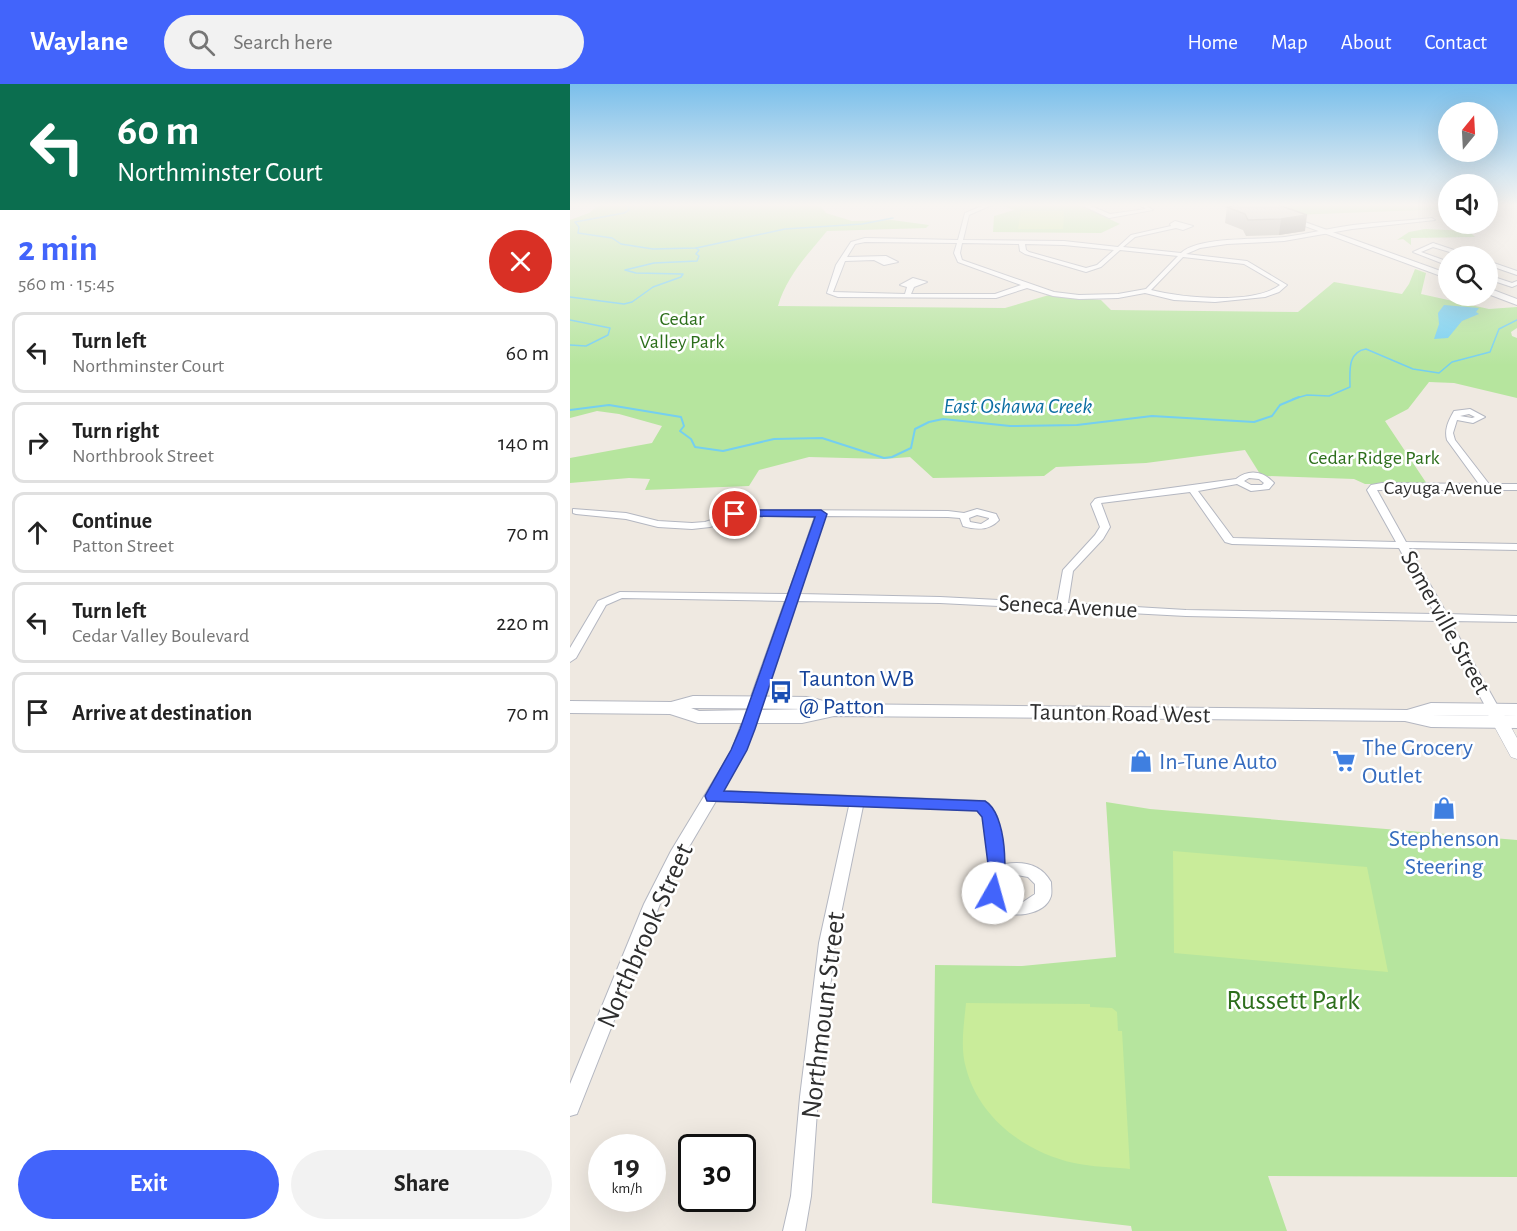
<!DOCTYPE html>
<meta charset="utf-8">
<style>
body{margin:0;font-family:"Alegreya Sans",sans-serif;background:#f2f2f2;color:#222;height:100vh;display:flex;flex-direction:column;font-size:22px;white-space:nowrap}
*{box-sizing:border-box;margin:0}
p{font-size:20px;color:#767676}
.icon{flex:none;width:33px;height:33px;fill:none;stroke:currentColor;stroke-width:2;stroke-linecap:round;stroke-linejoin:round}
.map{position:relative;flex:1;overflow:hidden}
.details{display:flex;flex-direction:column;background:#fff;width:570px}
.details>*{flex:none}
.top-card{background:#0b6e4f;color:#fff;overflow:hidden}
.needle{width:39px;rotate:18deg}
.tools{position:absolute;left:868px;top:18px;display:grid;gap:12px}
.tools a{display:grid;place-items:center;width:60px;height:60px;border-radius:50%;background:#fff;box-shadow:0 6px 24px #0002;font-size:30px}
.speed{position:absolute;left:18px;top:1050px;display:flex;gap:12px;font-size:30px;font-weight:700;text-align:center}
.speed>*{display:grid;place-content:center;width:78px;height:78px;border-radius:50%;background:#fff;box-shadow:0 6px 24px #0002;line-height:1}
.speed small{font-size:15px;font-weight:400}
.speed .limit{border:3px solid #111;border-radius:9px;background:#fff;color:#111}
.pin{position:absolute;display:grid;place-items:center;width:51px;height:51px;color:#fff;margin:-26px;border:3px solid #fff;border-radius:50%;box-shadow:0 2px 6px #0007}
.me{position:absolute;width:66px;margin:-33px;rotate:7deg;stroke-linejoin:round;filter:drop-shadow(0 0 4px #0008)}
.turn{display:flex;align-items:center;gap:21px;height:126px;padding:0 18px;font-size:27px}
.turn .icon{width:78px;height:78px;stroke-width:2.5}
.turn b{display:block;font-size:42px;line-height:51px}
.round{display:grid;place-items:center;flex:none;width:63px;height:63px;border-radius:32px;background:#f2f2f2}
.head{display:flex;align-items:center;justify-content:space-between;height:102px;padding:0 18px}
h1{font-size:36px;font-weight:700;line-height:45px;color:#4264fb}
.action{display:flex;gap:12px;margin-top:auto;padding:12px 18px}
.action a{flex:1;height:69px;border-radius:36px;background:#4264fb;color:#fff;font-size:24px;font-weight:700;line-height:69px;text-align:center}
.action a+a{background:#f2f2f2;color:#222}
ul{padding:0;list-style:none}
li{display:flex;align-items:center;gap:18px;height:81px;margin:0 12px 9px;padding:0 6px;border:3px solid #e0e0e0;border-radius:12px}
li div{flex:1}
li b{display:block;font-size:22px}
li em{font-style:normal}
header{display:flex;align-items:center;gap:36px;box-sizing:border-box;height:84px;padding:0 30px;background:#4264fb;color:#fff}
header strong{font-size:28px}
nav{display:flex;gap:33px;margin-inline-start:auto;font-size:21px}
.search{width:420px;height:54px;background:#f2f2f2;display:flex;align-items:center;gap:15px;box-sizing:border-box;padding:0 21px;border-radius:33px;color:#767676;font-size:22px}
main{display:flex;flex:1;min-height:0}
.map>svg:first-child{display:block}
</style>
<header>
<strong>Waylane</strong>
<div class="search"><svg class="icon" aria-label="search" viewBox="0 0 24 24"><circle cx="10" cy="10" r="6"/><path d="M15 15l6 6"/></svg>Search here</div>
<nav><a>Home</a><a>Map</a><a>About</a><a>Contact</a></nav>
</header>
<main>
<section class="details">
<div class="top-card">
<div class="turn"><svg class="icon" aria-label="left" viewBox="0 0 24 24"><path d="M17 20v-9H6M10 6l-5 5 5 5"/></svg><div><b>60 m</b>Northminster Court</div></div>
</div>
<div class="head"><div><h1>2 min</h1><p>560 m · 15:45</p></div><a class="round" style="background:#d93025;color:#fff"><svg class="icon" aria-label="close" viewBox="0 0 24 24"><path d="M6 6l12 12M18 6L6 18"/></svg></a></div>
<ul>
<li><svg class="icon" aria-label="left" viewBox="0 0 24 24"><path d="M17 20v-9H6M10 6l-5 5 5 5"/></svg><div><b>Turn left</b><p>Northminster Court</p></div><em>60 m</em></li>
<li><svg class="icon" aria-label="right" viewBox="0 0 24 24"><path d="M7 20v-9h11M14 6l5 5-5 5"/></svg><div><b>Turn right</b><p>Northbrook Street</p></div><em>140 m</em></li>
<li><svg class="icon" aria-label="ahead" viewBox="0 0 24 24"><path d="M12 20V5M6 11l6-6 6 6"/></svg><div><b>Continue</b><p>Patton Street</p></div><em>70 m</em></li>
<li><svg class="icon" aria-label="left" viewBox="0 0 24 24"><path d="M17 20v-9H6M10 6l-5 5 5 5"/></svg><div><b>Turn left</b><p>Cedar Valley Boulevard</p></div><em>220 m</em></li>
<li><svg class="icon" aria-label="arrive" viewBox="0 0 24 24"><path d="M6 21V4h12l-3 4 3 4H6"/></svg><div><b>Arrive at destination</b></div><em>70 m</em></li>
</ul>
<div class="action"><a>Exit</a><a>Share</a></div>
</section>
<div class="map">
<svg width="947" height="1147" viewBox="0 0 947 1147">
<rect width="100%" height="100%" fill="#efe9e1"/>
<g fill="#b6e59e">
<path d="M30,120H243L251,123L256,129L282,137L322,136L359,141L356,144L257,147C238,170 216,193 208,222L435,224L479,211L531,216L541,226L728,228L764,198L832,210L839,200L845,185L856,189L851,210L919,225L947,223V244L941,248L942,252L947,254V314L884,299L859,298L838,325L815,337L857,400H795L784,395L697,392L690,390L675,366L576,379L486,383L474,392L363,394L340,373L314,375L239,373L189,386L179,402L75,406L80,395L59,394L0,399V374L82,359L92,342L49,330L27,327L0,334V136L19,129Z"/>
<path d="M439,120H508L550,140L531,149L423,148L424,132L444,126L431,121Z"/>
<path d="M716,120H879V125L722,131V126Z"/>
<path d="M855,145L899,147L905,153L841,154V161L833,155L827,156L839,148Z"/>
<path d="M536,718L580,725L947,756V1093L698,1092L717,1147H562L561,1142L362,1119L365,881L452,882L546,873Z"/>
</g>
<g fill="#c9ec9a">
<path d="M451,127H494L493,145H448Z"/>
<path d="M603,767L797,783L818,888L604,869Z"/>
<path d="M396,919L520,920V923L542,924L547,928L548,947H552L560,1085C542,1083 522,1083 504,1079C455,1068 409,1034 396,984C390,964 394,940 396,919Z"/>
</g>
<path fill="#75cff0" d="M874,221L909,224L906,228L909,230L892,237L878,254L864,255L869,240L868,229Z"/>
<g fill="none" stroke-linecap="round" stroke-linejoin="round">
<g stroke="#75cff0" stroke-width="1.5">
<path d="M58,120L59,126L54,129L5,138L9,143L8,149L42,154L51,160L83,165L126,164L215,145L292,140L323,134"/>
<path d="M0,213L54,220L62,218L83,203L111,193L113,190L66,189L55,186L84,179L127,177L129,172L126,170L129,166L126,164"/>
<path d="M0,236L40,244L38,251L16,262L0,261"/>
<path d="M723,315L737,311L759,312L780,303C780,288 777,268 796,265L843,285L869,289L882,278L920,268L929,245L947,236"/>
</g>
<path stroke="#75cff0" stroke-width="2" d="M0,326L39,321L111,333L114,342L110,347L121,355L125,363L153,367L204,355L252,354L314,374L322,373L341,364L345,345L359,338L373,335L440,342L507,341L582,332L684,338L702,332L710,321L729,313"/>
<g stroke="#b4b7c1" stroke-width="2">
<g id="minor">
<path d="M417,120H424L399,131L393,156L494,157L548,163L561,151L601,142L600,140L605,137L623,142L613,146L606,144L565,153L553,163L611,169C628,152 690,156 715,153C738,150 760,144 783,141C809,138 836,137 862,134L865,136L782,145L714,157L657,160L630,164L616,170L677,177L717,201L709,208L695,213L645,218L604,216L575,209L548,214L509,215L483,212L457,204L426,214L268,213L257,209L266,181L281,158L295,154L388,156L395,129ZM295,158L387,159L384,169L388,178L451,201L425,210H341L344,203L357,198L343,194L330,201L337,203L335,210L263,208L275,177L304,176L314,181L328,178L316,172L277,173L285,160ZM392,159L449,160L450,167L455,170L516,188L531,183L550,166L608,172L576,205L548,210L509,211L484,208L392,176L390,169ZM455,160L494,161L544,166L527,181L516,184L459,168L456,166ZM613,173L674,180L710,201C684,221 612,214 581,206Z"/>
<path d="M509,120H516L540,130L576,125L568,120H574L583,126L539,134Z"/>
<path d="M863,159L899,171L900,172H893L863,163L851,168L879,178V182L843,168Z"/>
<path d="M918,177L947,187V191L918,181Z"/>
<path d="M918,191L942,199L947,197V201L942,203L918,195Z"/>
<path d="M900,325L915,333L903,339L887,336L883,349L885,356L919,400H947V406H807L836,458L947,460V466L839,464L877,530L947,532V538L880,537L930,626L929,629H919L869,537L616,532L370,519L226,517L176,666L151,707L415,717L427,732L435,780C453,777 471,780 481,798C481,802 482,808 481,812C475,832 440,835 426,825C421,821 418,815 415,809L420,788L413,733L407,726L293,722L265,859L248,1013L241,1112L235,1147H213L221,1112L230,1013L249,859L279,722L146,717L113,773L90,820L7,1030L0,1032V1000L74,820L101,767L162,666L215,517L52,514L36,521L6,574L0,578V564L28,517L50,508L218,510L245,432H173L140,443L122,445L88,443L56,435L6,430L3,429V425L56,429L88,437L122,439L135,438L172,426L378,427L394,429L407,425L426,430L429,436C419,447 406,446 393,442L390,434L378,433L255,432L229,510L370,513L487,519L493,486L525,451L530,443L521,420L525,415L528,414L666,395C679,385 693,387 704,399L699,405L681,407L667,400L628,407L663,454L826,458L797,406L801,401L812,399L909,400L877,356C874,345 879,336 884,327ZM899,330L905,333L902,334L890,332ZM679,394L689,395L694,399L692,401H681L674,397ZM620,408L655,458L662,460L829,464L865,530L616,526L498,519L503,487L533,455L540,443L531,419ZM407,431L419,434V435L411,440L400,438L399,434ZM447,791L458,793L465,800V810L453,818H441L431,809L435,793Z"/>
</g>
</g>
<g stroke="#b4b7c1" stroke-width="1">
<path id="tertiary" d="M924,622L930,623L947,654V675L941,673L916,627L918,623Z"/>
</g>
<g stroke="#b4b7c1" stroke-width="2">
<g id="secondary">
<path d="M675,120H685L879,190V195Z"/>
<path d="M918,204L947,215V221L918,210Z"/>
<path d="M123,612L239,613L264,620L837,626L861,619L947,620V632L861,631L947,632V644L861,643L835,637L264,632L232,639H128L100,630L0,629V617L101,618ZM121,624H123L241,625L129,627Z"/>
</g>
</g>
<use href="#minor" fill="#fff" fill-rule="evenodd"/>
<use href="#tertiary" fill="#fff" fill-rule="evenodd"/>
<use href="#secondary" fill="#fff" fill-rule="evenodd"/>
</g>
<path fill="#afaba4" d="M706,120L735,147L709,151L676,152L673,146L655,139L657,123Z"/>
<path fill="#8e8b86" d="M737,131L735,147L709,151L711,135Z"/>
<path fill="#cbc7bf" stroke="#8e8b86" stroke-width="1.5" d="M675,120H706L737,131L711,135L678,136L675,130L657,123Z"/>
<linearGradient id="sky" x2="0" y2="1"><stop stop-color="#7abfeb"/><stop offset="0.43" stop-color="#f8f5f2"/><stop offset="1" stop-color="#f8f5f2" stop-opacity="0"/></linearGradient>
<rect width="947" height="281" fill="url(#sky)"/>
<path fill="#4264fb" stroke="#2b41a3" stroke-width="1.5" d="M165,426H251L257,430L185,645L177,666L154,707L415,717C437,729 439,794 429,814L423,816L416,814L414,809L419,788L412,733L407,727L137,717L135,712L161,666L170,645L245,433L161,432L159,430Z"/>
<defs>
<g id="bus-bare" transform="scale(1.8)"><path d="M-5-6H5V4H4V6H2V4H-2V6H-4V4H-5ZM-3.5-4V0h7V-4ZM-3.5 1.2v1.5H-2V1.2ZM2 1.2v1.5H3.5V1.2Z" fill="#1a4fb4" stroke="#fff" stroke-width="2.5" paint-order="stroke"/></g>
<g id="shop-bare" transform="scale(1.8)"><path d="M-5-2.5h2.3a2.7 3.5 0 0 1 5.4 0H5L5.5 6h-11ZM-1.5-2.5h3a1.5 2.3 0 0 0-3 0Z" fill="#3f7fe0" stroke="#fff" stroke-width="2.5" paint-order="stroke"/></g>
<g id="supermarket-bare" transform="scale(1.8)"><path d="M-6-5.5h2.5l.6 2H6L4.5 2H-2.5L-4.4-4H-6ZM-1.5 3.2a1.3 1.3 0 1 0 .1 0ZM3 3.2a1.3 1.3 0 1 0 .1 0Z" fill="#3f7fe0" stroke="#fff" stroke-width="2.5" paint-order="stroke"/></g>
</defs>
<g fill-rule="evenodd">
<use href="#bus-bare" x="211" y="608"/>
<use href="#shop-bare" x="571" y="677"/>
<use href="#supermarket-bare" x="774" y="677"/>
<use href="#shop-bare" x="874" y="724"/>
</g>
<g text-anchor="middle" stroke-width="5" stroke-linejoin="round" paint-order="stroke">
<g font-size="20" fill="#2c6e1b" stroke="#fff">
<text x="112" y="241">Cedar<tspan x="112" dy="23">Valley Park</tspan></text>
<text x="804" y="380">Cedar Ridge Park</text>
</g>
<g font-size="20" fill="#2e2e2e" stroke="#fff">
<text x="873" y="410">Cayuga Avenue</text>
</g>
<g font-size="22" font-style="italic" fill="#0d6fa3" stroke="#fff">
<text x="448" y="329">East Oshawa Creek</text>
</g>
<g font-size="24" fill="#2e2e2e" stroke="#fff">
<text transform="translate(498 522) rotate(3)" y="8">Seneca Avenue</text>
<text transform="translate(876 538) rotate(61)" y="8">Somerville Street</text>
<text transform="translate(550 629) rotate(1)" y="8">Taunton Road West</text>
</g>
<g font-size="24" fill="#164399" stroke="#fff" text-anchor="start">
<text x="229" y="602">Taunton WB<tspan x="229" dy="28">@ Patton</tspan></text>
</g>
<g font-size="24" fill="#366cbe" stroke="#fff" text-anchor="start">
<text x="792" y="671">The Grocery<tspan x="792" dy="28">Outlet</tspan></text>
<text x="589" y="685">In-Tune Auto</text>
<text x="874" y="762" text-anchor="middle">Stephenson<tspan x="874" dy="28">Steering</tspan></text>
</g>
<g font-size="28" fill="#2e2e2e" stroke="#fff">
<text transform="translate(74 851) rotate(-66)" y="10">Northbrook Street</text>
<text transform="translate(252 931) rotate(-83)" y="10">Northmount Street</text>
</g>
<g font-size="28" fill="#2c6e1b" stroke="#fff">
<text x="723" y="925">Russett Park</text>
</g>
</g>
</svg>
<div class="tools">
<a><svg class="needle" viewBox="-14 -14 28 28"><path d="M0-13l5 13h-10z" fill="#e53935"/><path d="M0 13l5-13h-10z" fill="#767676"/></svg></a>
<a><svg class="icon" aria-label="sound" viewBox="0 0 24 24"><path d="M4 9h4l5-4v14l-5-4H4zM17 9q2 3 0 6"/></svg></a>
<a><svg class="icon" aria-label="search" viewBox="0 0 24 24"><circle cx="10" cy="10" r="6"/><path d="M15 15l6 6"/></svg></a>
</div>
<div class="speed"><div>19<small>km/h</small></div><div class="limit">30</div></div>
<div class="pin" style="left:165px;top:430px;background:#d93025"><svg class="icon" aria-label="arrive" viewBox="0 0 24 24"><path d="M6 21V4h12l-3 4 3 4H6"/></svg></div>
<svg class="me" style="left:423px;top:809px" viewBox="-20 -20 40 40"><circle r="19" fill="#fff"/><path d="M0-13L10 11 0 6-10 11z" fill="#4264fb"/></svg>
</div>
</main>
